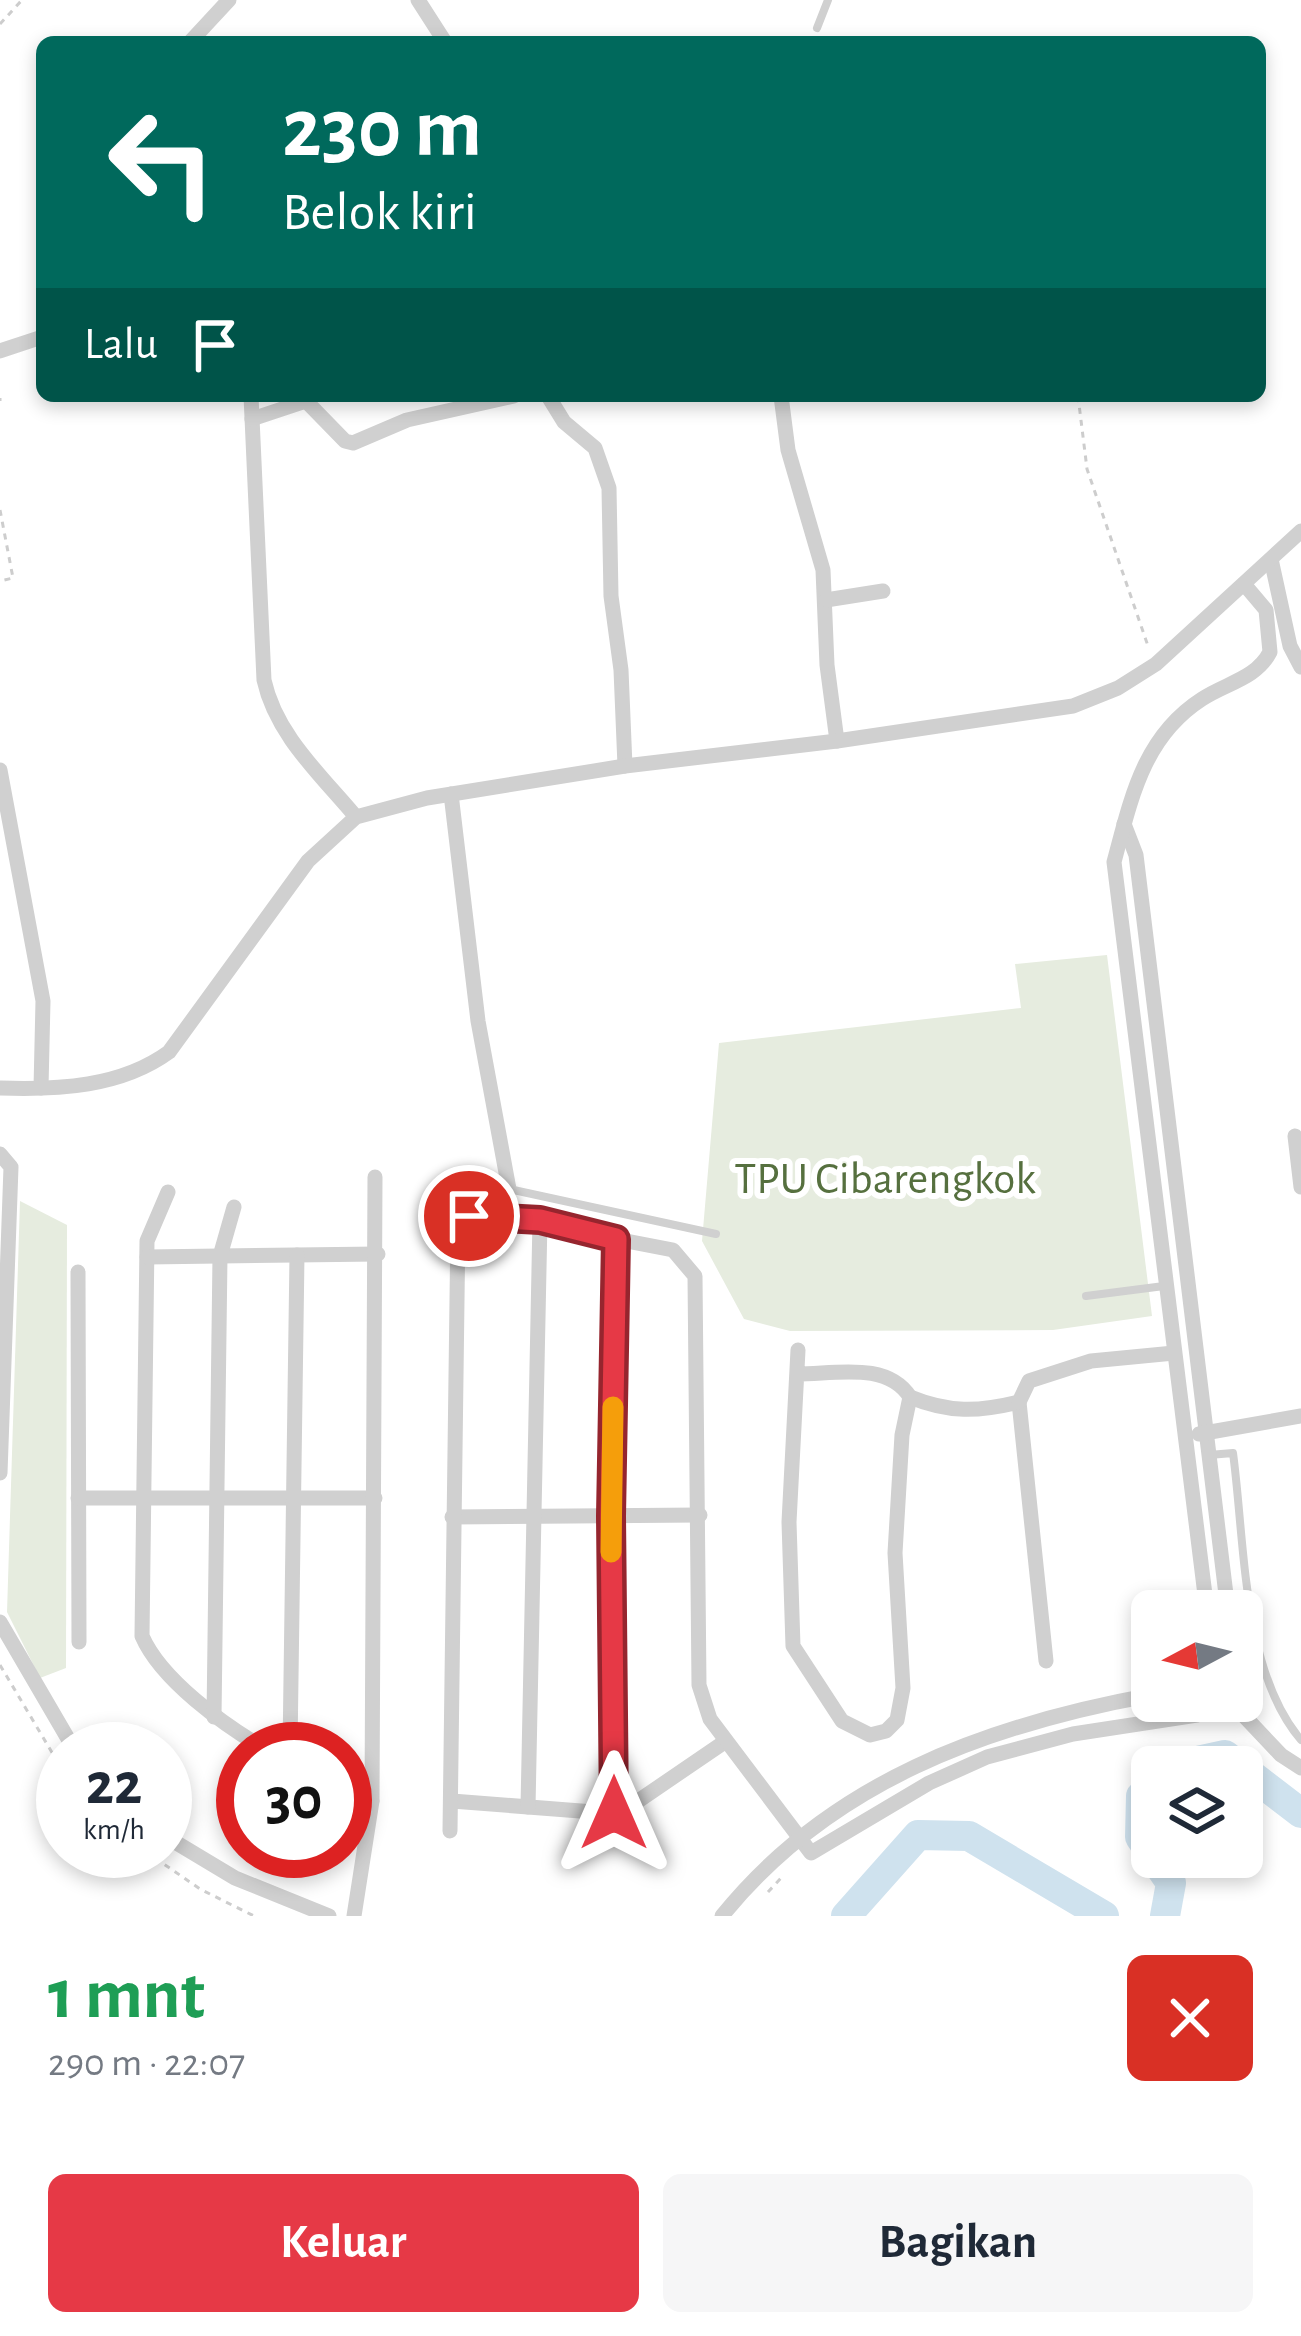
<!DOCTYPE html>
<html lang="id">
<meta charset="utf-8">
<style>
body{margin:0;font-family:"Alegreya Sans",sans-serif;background:#f6f6f7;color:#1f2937;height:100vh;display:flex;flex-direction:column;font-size:45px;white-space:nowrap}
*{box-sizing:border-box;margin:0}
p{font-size:39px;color:#747a83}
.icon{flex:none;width:66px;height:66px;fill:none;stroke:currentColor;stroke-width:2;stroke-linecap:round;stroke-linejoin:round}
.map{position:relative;height:1916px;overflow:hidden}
.sheet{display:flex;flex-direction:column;background:#fff;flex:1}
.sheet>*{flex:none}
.top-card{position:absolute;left:36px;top:36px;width:1230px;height:366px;border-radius:18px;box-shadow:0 6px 18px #0003;background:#00695c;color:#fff;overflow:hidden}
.needle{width:78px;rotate:263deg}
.controls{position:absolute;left:1131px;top:1590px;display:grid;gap:24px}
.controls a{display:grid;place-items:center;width:132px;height:132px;border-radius:18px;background:#fff;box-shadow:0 6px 18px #0003;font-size:60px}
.speed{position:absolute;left:36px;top:1722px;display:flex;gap:24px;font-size:60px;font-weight:700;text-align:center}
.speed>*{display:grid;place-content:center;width:156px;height:156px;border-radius:50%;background:#fff;box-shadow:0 6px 18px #0003;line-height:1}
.speed small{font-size:30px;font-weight:400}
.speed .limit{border:18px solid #d22;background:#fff;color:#111}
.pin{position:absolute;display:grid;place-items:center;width:102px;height:102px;color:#fff;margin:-51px;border:6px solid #fff;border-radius:50%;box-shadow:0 3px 12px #0007}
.me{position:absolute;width:132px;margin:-66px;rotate:0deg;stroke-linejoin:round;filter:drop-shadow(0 0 9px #0008)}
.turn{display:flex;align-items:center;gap:42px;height:252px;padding:0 48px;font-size:54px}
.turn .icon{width:156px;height:156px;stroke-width:2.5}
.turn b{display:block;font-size:84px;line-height:102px}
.then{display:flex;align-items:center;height:114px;padding:0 48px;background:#0003;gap:24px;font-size:45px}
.round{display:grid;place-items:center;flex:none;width:126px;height:126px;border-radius:18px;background:#f6f6f7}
.overview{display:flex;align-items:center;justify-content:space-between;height:204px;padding:0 48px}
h1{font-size:72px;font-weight:700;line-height:90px;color:#1e9e55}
.button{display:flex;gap:24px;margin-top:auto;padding:24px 48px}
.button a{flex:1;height:138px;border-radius:18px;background:#e63946;color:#fff;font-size:48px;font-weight:700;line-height:138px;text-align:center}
.button a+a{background:#f6f6f7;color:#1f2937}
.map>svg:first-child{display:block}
</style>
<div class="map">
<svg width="1301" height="1916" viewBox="0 0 1301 1916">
<rect width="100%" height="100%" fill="#fff"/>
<g fill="#e6ecdf">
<path d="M1107,955L1152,1316L1053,1330L790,1331L744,1319L702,1241L719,1043L1021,1008L1015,964Z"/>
<path d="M20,1201L67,1225L66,1668L40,1678L7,1612Z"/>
</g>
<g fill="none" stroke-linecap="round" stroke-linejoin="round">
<g stroke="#cfe2ee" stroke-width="30">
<path d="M1170,1767L1225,1755L1241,1767"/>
<path d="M1242,1768L1301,1813"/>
<path d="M1152,1785L1141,1796L1140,1837L1152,1855"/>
<path d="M1153,1857L1171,1883L1165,1916"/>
<path d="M846,1916L918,1835L969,1836L1104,1916"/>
</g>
<g stroke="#cdcdcd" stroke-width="3" stroke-dasharray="6 6" stroke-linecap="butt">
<path d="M0,24L22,0"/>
<path d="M1078,396L1087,469L1148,646"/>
<path d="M0,398V401"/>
<path d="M0,510L13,578L0,581"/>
<path d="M0,1665L63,1771"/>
<path d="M145,1851L200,1889L254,1916"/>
<path d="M768,1892L782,1877"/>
</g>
<g stroke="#d0d0d0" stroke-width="8">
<path d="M817,28L828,0"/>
<path d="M509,1189L716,1234"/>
<path d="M1086,1296L1164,1286"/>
<path d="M1209,1455L1233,1453C1245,1542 1242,1671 1301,1740"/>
</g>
<g stroke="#d0d0d0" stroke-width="15">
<path d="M418,0L445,42"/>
<path d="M190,42L229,0"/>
<path d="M0,351L42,337"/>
<path d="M251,396L264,680C276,735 321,775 356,817"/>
<path d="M548,396L564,422L595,448L609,488L611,596L621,670L625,766"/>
<path d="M781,396L788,450L823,570L827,665L837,741"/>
<path d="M252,419L306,401L345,441L353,443L407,420L514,396"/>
<path d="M1271,559L1290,646L1301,667"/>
<path d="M826,600L883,591"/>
<path d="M0,770L43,1001L41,1088"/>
<path d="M451,794L478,1021L509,1189"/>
<path d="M1124,824L1136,855L1228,1611"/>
<path d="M0,1088C58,1090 121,1087 169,1052L308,861L356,817L427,798L625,766L837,741L1073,706L1118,688L1156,664L1301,531"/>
<path d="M1295,1136L1301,1187"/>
<path d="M0,1154L11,1167L0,1473"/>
<path d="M168,1192L147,1241L142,1636C161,1680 224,1725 265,1749"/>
<path d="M147,1257L378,1254"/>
<path d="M78,1272L79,1642"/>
<path d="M797,1374C835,1374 887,1361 910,1397L902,1435L895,1553L903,1688L897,1720L886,1731L870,1735L842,1721L793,1646L789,1522L798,1350"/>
<path d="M910,1397C949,1413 978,1412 1019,1402L1046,1661"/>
<path d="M1019,1402L1029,1381L1091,1361L1174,1353"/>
<path d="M1199,1434L1301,1416"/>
<path d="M78,1498H375"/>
<path d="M452,1517L700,1515"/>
<path d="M1207,1611L1114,862C1131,799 1143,737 1202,699C1226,683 1256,679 1270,652L1266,610L1244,584"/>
<path d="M0,1622L74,1749"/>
<path d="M1230,1701L1281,1755L1301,1768"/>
<path d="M214,1717L220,1256L234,1207"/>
<path d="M290,1749L297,1255"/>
<path d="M345,1789L372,1801"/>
<path d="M452,1801L619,1814L726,1741"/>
<path d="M528,1807L540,1220"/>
<path d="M614,1813L611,1517L616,1239L673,1250L695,1276L699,1685L710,1719L811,1853L929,1783L987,1757L1073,1734L1197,1715L1216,1701"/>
<path d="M450,1831L458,1224L469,1216L540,1220L616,1239"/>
<path d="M165,1836L235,1878L329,1916"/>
<path d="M354,1916L372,1801L375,1177"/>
<path d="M722,1916C830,1782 987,1725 1152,1695"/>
</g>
</g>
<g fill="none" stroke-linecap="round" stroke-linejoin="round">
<g stroke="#96252e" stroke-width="30">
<path id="route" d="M469,1216L540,1220L616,1239L611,1516L614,1813"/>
</g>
<use href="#route" stroke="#e63946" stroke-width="21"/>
<path stroke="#f59e0b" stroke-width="21" d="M611,1552L613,1407"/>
</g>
<g text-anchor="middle" stroke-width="12" stroke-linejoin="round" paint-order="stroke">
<g font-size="45" fill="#56703f" stroke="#fff">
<text x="885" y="1193">TPU Cibarengkok</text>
</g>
</g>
</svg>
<div class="controls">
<a><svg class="needle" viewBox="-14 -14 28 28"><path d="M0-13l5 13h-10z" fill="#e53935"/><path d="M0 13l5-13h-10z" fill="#747a83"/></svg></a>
<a><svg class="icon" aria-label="layers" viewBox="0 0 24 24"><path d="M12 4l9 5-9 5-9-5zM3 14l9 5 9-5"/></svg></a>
</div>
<div class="speed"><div>22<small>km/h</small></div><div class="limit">30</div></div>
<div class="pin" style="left:469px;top:1216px;background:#d93025"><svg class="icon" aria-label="arrive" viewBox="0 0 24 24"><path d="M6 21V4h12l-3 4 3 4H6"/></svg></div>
<svg class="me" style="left:614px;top:1813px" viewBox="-20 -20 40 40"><path d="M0-17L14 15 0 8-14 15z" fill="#e63946" stroke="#fff" stroke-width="4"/></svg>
<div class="top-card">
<div class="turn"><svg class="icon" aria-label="left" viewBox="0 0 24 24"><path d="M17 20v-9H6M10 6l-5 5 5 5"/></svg><div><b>230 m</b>Belok kiri</div></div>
<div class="then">Lalu<svg class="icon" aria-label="arrive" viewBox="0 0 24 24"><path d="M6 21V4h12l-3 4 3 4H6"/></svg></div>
</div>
</div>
<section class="sheet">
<div class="overview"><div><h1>1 mnt</h1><p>290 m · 22:07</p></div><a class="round" style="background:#d93025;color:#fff"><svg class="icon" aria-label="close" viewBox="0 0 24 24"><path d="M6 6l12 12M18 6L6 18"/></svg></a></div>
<div class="button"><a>Keluar</a><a>Bagikan</a></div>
</section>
